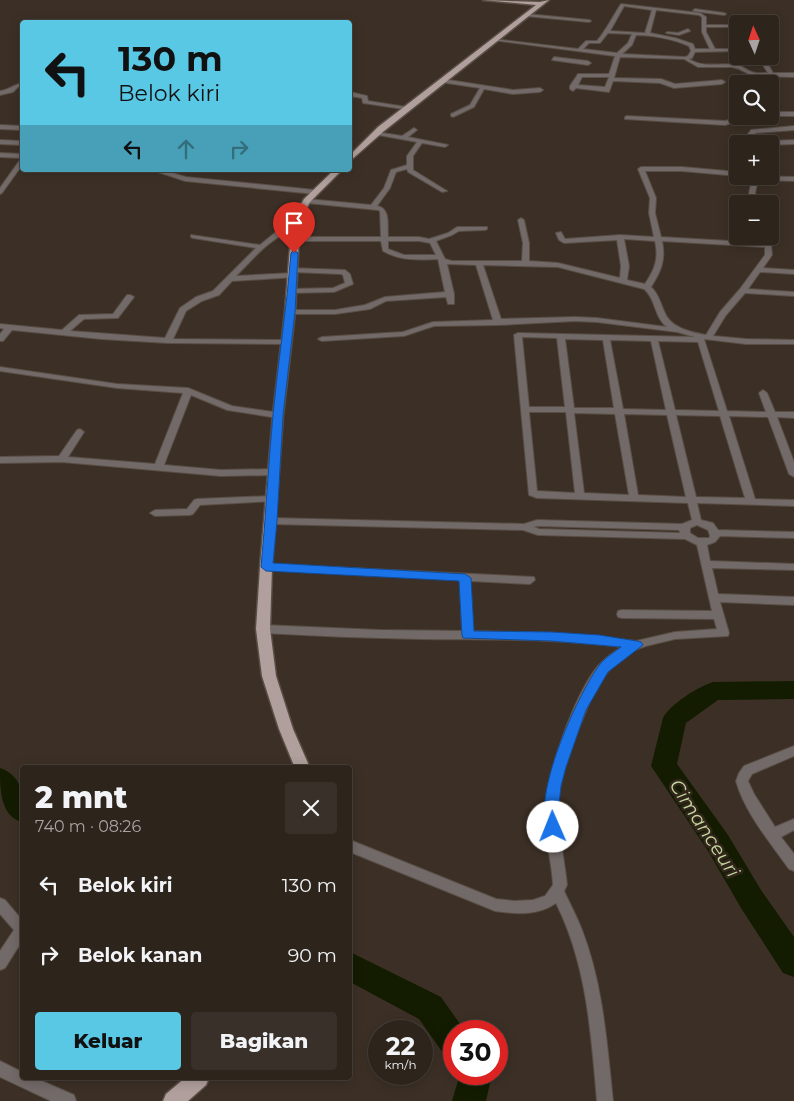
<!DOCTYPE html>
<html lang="id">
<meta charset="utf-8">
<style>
body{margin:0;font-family:Montserrat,sans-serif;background:#393029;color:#f1f3f6;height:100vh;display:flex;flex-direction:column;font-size:19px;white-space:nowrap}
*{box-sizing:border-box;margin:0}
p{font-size:16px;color:#a7a4a3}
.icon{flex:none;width:28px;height:28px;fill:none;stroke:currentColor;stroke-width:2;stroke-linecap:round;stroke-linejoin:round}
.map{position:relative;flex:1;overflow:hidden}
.details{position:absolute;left:20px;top:765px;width:332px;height:315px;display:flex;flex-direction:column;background:#2d241c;border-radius:5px;box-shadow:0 2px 12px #0003,0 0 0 1px #48413b}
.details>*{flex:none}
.top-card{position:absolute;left:20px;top:20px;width:332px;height:152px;border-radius:5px;box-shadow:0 2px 12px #0003,0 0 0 1px #48413b;background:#59c8e5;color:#111;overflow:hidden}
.needle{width:32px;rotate:357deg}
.buttons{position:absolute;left:729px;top:15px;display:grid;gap:10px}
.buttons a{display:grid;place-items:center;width:50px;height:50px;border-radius:5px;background:#2d241c;box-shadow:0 2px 12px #0003,0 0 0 1px #48413b;font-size:25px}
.speed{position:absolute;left:368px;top:1020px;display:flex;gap:10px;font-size:25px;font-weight:700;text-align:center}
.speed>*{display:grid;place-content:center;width:65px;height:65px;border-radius:50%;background:#2d241c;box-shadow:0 2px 12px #0003,0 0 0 1px #48413b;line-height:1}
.speed small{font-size:12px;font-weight:400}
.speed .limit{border:8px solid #d22;background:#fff;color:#111}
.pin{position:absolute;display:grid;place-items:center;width:42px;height:42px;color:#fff;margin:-51px -21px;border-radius:50% 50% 50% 0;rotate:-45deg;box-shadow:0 0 5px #0007}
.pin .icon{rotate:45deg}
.me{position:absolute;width:55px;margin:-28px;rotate:359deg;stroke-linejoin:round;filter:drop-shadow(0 0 4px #0008)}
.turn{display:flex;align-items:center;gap:18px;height:105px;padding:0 15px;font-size:22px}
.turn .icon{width:65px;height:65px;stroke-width:2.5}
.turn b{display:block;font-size:35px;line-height:42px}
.lanes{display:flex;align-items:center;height:48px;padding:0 15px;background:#0003;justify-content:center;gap:25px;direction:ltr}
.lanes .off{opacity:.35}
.round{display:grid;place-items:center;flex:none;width:52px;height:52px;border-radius:5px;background:#393029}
.overview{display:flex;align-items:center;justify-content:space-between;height:85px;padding:0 15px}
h1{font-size:30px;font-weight:800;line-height:38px}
.cta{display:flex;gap:10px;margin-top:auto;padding:10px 15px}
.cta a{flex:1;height:58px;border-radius:5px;background:#59c8e5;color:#111;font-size:20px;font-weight:800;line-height:58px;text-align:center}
.cta a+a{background:#393029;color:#f1f3f6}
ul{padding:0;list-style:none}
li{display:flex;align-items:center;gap:15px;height:70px;padding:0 15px}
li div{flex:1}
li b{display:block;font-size:19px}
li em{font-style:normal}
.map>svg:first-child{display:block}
</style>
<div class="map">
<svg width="794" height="1101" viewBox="0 0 794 1101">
<rect width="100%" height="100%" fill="#3c3026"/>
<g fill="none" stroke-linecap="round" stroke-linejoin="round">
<g fill="#131c00" fill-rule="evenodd">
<path d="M794,681V699L718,700L686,723L677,764L728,835L761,890L794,937V977L783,973L741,908L708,851L651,766L663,718C669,705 699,686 713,682Z"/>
<path d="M0,768C26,777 22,800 22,822C0,816 0,789 0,768Z"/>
<path d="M350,952L441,997L465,1031H454V1058L443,1053L419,1019L350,982Z"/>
<path d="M460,1074H492L486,1101H452Z"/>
</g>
<g stroke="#594e45" stroke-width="2">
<g id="minor">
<path d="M621,4L700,13L706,17V25H732L730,27H706V32L715,49H738V51L695,52L692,58L689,59C704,69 721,62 737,65C743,66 746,70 752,72C756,74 763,73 768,73L763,65L767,62L763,56H768L773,63L769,66L773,73H794V77L753,76L739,69L732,67H698L684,59L620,57L614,78L661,79L675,84L722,80L725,82L722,84L674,88L660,83L613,81L609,92L576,88L573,91L570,89V86L578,74H609L615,56L492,40L494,39L578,49L586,41H597C607,29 613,16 621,4ZM624,6L652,10L645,33L610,31ZM656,10L699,15L702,17V32L710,49H695L693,44L675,38L650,33ZM608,33L632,34L628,43L617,53L583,49L589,43H600ZM636,35C652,35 673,39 689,46L691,51L688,56L685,57L622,54L632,45ZM582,77H609L605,87L578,85Z"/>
<path d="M695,9L724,13L726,14L724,15L693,11Z"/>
<path d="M527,14L589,20L591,21L589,22L525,16Z"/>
<path d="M688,29L690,31L679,35L666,33L668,32L678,33Z"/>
<path d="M554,57L588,61L591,63L588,65L552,60Z"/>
<path d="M442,79L513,90L540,88L543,90L540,92L513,94L484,89L474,107L453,117L451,116V114L470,105L480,88L440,82L439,81Z"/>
<path d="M22,83V86L18,87L13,92L0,95V91C9,90 13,85 22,83Z"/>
<path d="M350,92L367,96L368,101L413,108L410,110L363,103L362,98L350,96Z"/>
<rect x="770" y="112" width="24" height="4"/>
<path d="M627,116L725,121L746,116H757L725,125L625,119V117Z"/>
<path d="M0,125L22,126V130L0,129Z"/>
<path d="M794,126V130L755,133L756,144H750L748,134L751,130Z"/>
<path d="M414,128L417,130L408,137L448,145L445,147L422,143L413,156V170L447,191L442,192L408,172L407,169L396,172L390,188L377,206C391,208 387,226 388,237H419L429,239L448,233L457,227H487V229L485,230L459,231L452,235L436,241L445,259L452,261H522L523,243L518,220L521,218L524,220L529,243V261L558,263L620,278L621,266L617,240L564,243L559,240L556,233L561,232L565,239L620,235L654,237L649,213L650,198L638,169L641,167H682L738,172V176L682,171H645L656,198L655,213L661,237L765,243V236H770V234L772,255L763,268L794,270V274L760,272L748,289L794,292V296L745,293L726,315L713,336L746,339L794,340V344H746L704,339L727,411L766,412L759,393L763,390L767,393L775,412H794V418L777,417L794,462V477L789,474L768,417L729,416L755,499L794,500V506L697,503L701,520L713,523L718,530L794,532V538L720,536L715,542L707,545L710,561L794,564V570L712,568L718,594L794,597V605L720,602L729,633L728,636L675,639L646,646L632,651L619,660L602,678L590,701L576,736L563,774L559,793L558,822L566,876L567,885L564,891C570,904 577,917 582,930C603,984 607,1044 613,1101H597C591,1033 587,965 556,903C538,916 516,914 495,911L350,852V840L496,899L514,901L533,900L545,896L553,885C552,861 544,837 545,813C545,776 575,694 598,666C605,658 613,652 622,647C555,638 487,640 420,639C367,638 315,636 263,633L259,632L258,629L259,626L263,625L380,630L462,631L460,580L262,569L261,567L266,564L534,577L535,580L530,584L470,581L473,631L556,633L636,641L675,632L717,629L714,619L622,618L618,617L617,614L618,611L622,610L712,611L697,545L685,539L538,535L523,530L271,524L266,521L271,518L524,524L537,520L682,524L692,520L688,503L537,498L529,495L514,335L518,333L695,337L677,332L597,322L575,321L498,325L434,326L404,336L322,341L318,339L322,337L403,332L433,322L493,320L476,265L447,264L454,294V304H448L446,297L386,301L370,309L335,314H287L286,312L290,310H335L365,305L385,297L445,292L438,259C419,260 400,261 383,251L381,241H295L292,239L295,237H381L380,211L378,210L307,203L304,201L307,199L371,205L384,188L391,170L407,165V156L417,142L373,134L376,132L402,136ZM624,239L655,241C659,259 655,269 645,284L627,280L629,266ZM388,241H419L430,243L436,255H404L388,249ZM662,241L765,247V255L740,289L720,312L706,335C690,332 670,328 664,311C660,302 658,293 651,287C661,271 666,260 662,241ZM483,265L558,267L644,289C656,299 654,317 667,327L597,318L575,317L501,319ZM522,337L557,338L565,407H529ZM565,339L603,340L614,408H574ZM610,340L651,341L666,410L623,409ZM658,341L698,342L719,411L675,410ZM529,412H566L575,493L537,491ZM574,413L615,414L629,495L584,493ZM624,414L667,415L686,497L638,495ZM676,415L720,416L745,498L696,497ZM697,525L708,530L710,536L709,538H698L690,533V528ZM537,526L679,530L680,533L539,529L534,527Z"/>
<path d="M0,140L22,141V145L0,144Z"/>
<path d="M794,140V144L770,145L767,143L770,141Z"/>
<path d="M0,153L22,154V158L0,157Z"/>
<path d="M770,158L778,160L779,161L776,163L770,162Z"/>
<path d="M22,159V165L2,193L0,194V188L20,160Z"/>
<path d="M152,170H162L186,177L315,190L318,192L315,194L185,181Z"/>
<path d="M753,176L794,177V181L758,180L755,193L760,204H754L749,193Z"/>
<path d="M295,226L298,228L297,229C272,235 254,258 236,276L293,273H296V277L232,281L219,295L202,301L186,311L173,339L286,340L290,342L289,344L168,343L101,339L12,330L3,341H0V334L4,329L0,328V324L62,330L79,315L113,314L127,295H130L134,297L118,318L84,319L70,331L165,338L180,308L196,297L213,291L256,248L193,238L191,237V235L260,245L276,232Z"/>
<path d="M290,268L345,270L350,274L353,284L334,292L289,293V289H292L333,288L345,283L343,275L341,274L293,272H290Z"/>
<path d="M0,367L117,384L188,388L232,406L281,413L282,415L281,417L278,418L227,410L191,395L164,465L221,470L274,469L279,472L274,475L221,476L62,462L0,463V457L59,456L77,430L80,429L84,432L68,457L155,464L183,393L117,388L0,371Z"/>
<path d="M271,496L274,497L276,499L274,501L200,505L193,514L190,515L155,516L150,513L155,510L187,509L194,500L197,499Z"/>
<path d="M794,746V756L752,774L748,781L754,794L775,827L794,819V830L781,837L794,854V871L789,869C770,842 745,813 736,781L739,773L744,766Z"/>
<path d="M0,898L5,900L22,920V941L5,968L0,970V951L14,930L0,914Z"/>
<path d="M0,1061L22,1072V1078H35L74,1095L76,1101H51L0,1077Z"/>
</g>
</g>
<g stroke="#594e45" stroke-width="3">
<g id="primary">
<path d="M483,0L540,2L549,0L384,131L350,161V155L378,127L536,5Z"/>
<path d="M334,170H342L310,202L300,220L295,312L283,415L272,567L270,629L276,676L293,729L310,768H295L279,729L262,676L256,629L260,567L273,415L285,312L292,220L304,199Z"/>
<path d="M185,1078H209L206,1085L188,1101H163L166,1094Z"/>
</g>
</g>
<use href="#minor" fill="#726a68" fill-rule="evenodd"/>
<use href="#primary" fill="#b09f9c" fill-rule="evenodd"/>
</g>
<path fill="#1a73e8" stroke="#114b97" d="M294,250L298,253L295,312L283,415L277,521L273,563L465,574L471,578L474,631L551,632L599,635L637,641L641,642L643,645L608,672L586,710L566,767L561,786L558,813L560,827L558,831L553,833L548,831C531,796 577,697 598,667C603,659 613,653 621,647L551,641L463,638L462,635L459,581L266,571L261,567C266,516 268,466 273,415C278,361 287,307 291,253Z"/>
<g text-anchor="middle" stroke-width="5" stroke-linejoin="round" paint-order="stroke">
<g font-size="19" font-style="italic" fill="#c4d99e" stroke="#32261c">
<text transform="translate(705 828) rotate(57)" y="7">Cimanceuri</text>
</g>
</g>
</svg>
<div class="buttons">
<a><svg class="needle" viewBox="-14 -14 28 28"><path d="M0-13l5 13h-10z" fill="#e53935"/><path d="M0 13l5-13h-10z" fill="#a7a4a3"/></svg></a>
<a><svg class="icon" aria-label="search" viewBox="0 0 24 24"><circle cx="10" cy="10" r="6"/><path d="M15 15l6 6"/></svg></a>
<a>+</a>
<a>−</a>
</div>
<div class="speed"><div>22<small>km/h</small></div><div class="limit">30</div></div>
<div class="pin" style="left:294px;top:253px;background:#d93025"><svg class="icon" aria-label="arrive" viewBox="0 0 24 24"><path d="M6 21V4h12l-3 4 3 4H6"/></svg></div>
<svg class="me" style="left:553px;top:827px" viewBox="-20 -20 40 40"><circle r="19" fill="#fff"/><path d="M0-13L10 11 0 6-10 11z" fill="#1a73e8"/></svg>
<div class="top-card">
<div class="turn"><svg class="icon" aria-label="left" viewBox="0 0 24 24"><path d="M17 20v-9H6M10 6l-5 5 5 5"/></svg><div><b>130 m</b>Belok kiri</div></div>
<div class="lanes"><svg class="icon" aria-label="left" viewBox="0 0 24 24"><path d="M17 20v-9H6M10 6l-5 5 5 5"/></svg><svg class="icon off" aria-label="ahead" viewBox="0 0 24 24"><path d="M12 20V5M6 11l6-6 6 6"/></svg><svg class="icon off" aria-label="right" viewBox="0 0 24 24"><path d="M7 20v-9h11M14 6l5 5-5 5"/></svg></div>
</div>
<section class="details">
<div class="overview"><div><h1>2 mnt</h1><p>740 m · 08:26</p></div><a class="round"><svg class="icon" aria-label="close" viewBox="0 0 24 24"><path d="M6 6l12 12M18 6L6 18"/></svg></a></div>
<ul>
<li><svg class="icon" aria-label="left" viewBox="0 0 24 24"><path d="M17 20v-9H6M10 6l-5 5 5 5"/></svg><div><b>Belok kiri</b></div><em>130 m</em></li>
<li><svg class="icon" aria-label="right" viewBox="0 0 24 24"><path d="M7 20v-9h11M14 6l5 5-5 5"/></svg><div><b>Belok kanan</b></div><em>90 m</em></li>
</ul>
<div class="cta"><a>Keluar</a><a>Bagikan</a></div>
</section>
</div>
